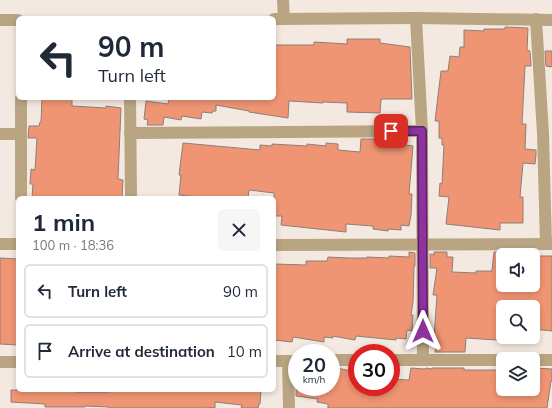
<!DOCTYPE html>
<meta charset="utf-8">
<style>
body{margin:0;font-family:Mulish,sans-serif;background:#f6f6f7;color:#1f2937;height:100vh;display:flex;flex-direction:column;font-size:15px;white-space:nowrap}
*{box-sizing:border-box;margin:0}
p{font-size:13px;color:#747a83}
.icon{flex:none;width:22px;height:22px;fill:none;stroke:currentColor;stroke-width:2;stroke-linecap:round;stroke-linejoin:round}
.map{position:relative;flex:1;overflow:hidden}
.sheet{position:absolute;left:16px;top:196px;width:260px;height:196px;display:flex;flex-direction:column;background:#fff;border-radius:6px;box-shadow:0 2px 6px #0003}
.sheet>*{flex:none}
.banner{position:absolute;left:16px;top:16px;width:260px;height:84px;border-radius:6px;box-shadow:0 2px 6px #0003;background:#fff;color:#1f2937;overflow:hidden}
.buttons{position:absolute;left:496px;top:248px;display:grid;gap:8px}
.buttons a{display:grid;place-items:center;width:44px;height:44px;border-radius:6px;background:#fff;box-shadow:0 2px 6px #0003;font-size:20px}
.speed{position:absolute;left:288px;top:344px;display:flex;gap:8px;font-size:20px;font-weight:700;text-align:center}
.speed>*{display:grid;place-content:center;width:52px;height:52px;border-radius:50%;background:#fff;box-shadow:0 2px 6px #0003;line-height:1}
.speed small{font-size:10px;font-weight:400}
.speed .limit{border:6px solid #d22;background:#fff;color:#111}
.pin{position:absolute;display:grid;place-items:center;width:34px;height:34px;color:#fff;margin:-17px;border-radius:8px;box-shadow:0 2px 6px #0006}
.me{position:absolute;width:44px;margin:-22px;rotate:0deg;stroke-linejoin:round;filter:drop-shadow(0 0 3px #0008)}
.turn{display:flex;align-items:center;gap:14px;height:84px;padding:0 16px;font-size:18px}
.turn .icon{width:52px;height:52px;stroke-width:2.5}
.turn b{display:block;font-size:28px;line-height:34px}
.round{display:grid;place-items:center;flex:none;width:42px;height:42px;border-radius:6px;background:#f6f6f7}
.head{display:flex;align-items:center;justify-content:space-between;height:68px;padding:0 16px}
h1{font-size:24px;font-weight:700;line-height:30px}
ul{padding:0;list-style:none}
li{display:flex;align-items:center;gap:12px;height:54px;margin:0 8px 6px;padding:0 8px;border:2px solid #e0e1e3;border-radius:6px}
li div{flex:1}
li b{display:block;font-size:15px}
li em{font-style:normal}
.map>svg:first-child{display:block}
</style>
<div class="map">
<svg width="552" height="408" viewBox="0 0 552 408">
<rect width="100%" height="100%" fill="#f4e9e0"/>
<g fill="#ef9573" stroke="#8c7f7b">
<path d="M505,27L528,28L527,50L530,51L531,66H525L522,124H526L525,149L536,150V155L535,164L523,163L520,197H523V223H500V230L446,224L449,197L439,196L440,183L442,184L444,145H442V138H439V121H435L441,71H448L450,56L459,57L460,47H464V30L484,31V29H505Z"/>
<path d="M347,39H380V43L410,47L412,99H381L380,113L347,112V103L323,102V103L289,101L288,118L249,112V111L216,105V111H213L212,113L202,112L201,119L182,116L181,120L164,117L163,125H147L148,120L144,119L146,101L168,104L169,98H274V45H314V42L347,44Z"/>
<path d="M545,51H552V66L551,67L546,66Z"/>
<path d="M42,98H72V106L106,108V106L121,108L118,179L123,180L122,198H32L33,184H30L31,169L35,170L37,138H28L29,126H39L40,122H41Z"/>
<path d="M361,139H374V140L413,146L409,194H412L411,215L409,226L401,225V230L388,229V231L373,229V226L346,224V232L281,225L282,216H274V193L249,190L248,198H207L179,195L181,175H179L183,143L260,150V145L272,146V144L307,146V144L326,146V143L338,144V150L360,152Z"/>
<path d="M409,252L415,253V266H414L413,302L411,315H413L412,331L407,330L406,339L396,338V340L356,336L355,340L333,336V338L324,337V342L293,337L292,342L274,340V264L306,265V261H327L328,257L348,258H367V257L389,258V256L409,257Z"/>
<path d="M434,252H447V257H453L452,272L476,273V271H492L494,252H503V285H533V256H552V331L533,329V307H503L501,336L497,335V340L466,338L465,352H435L437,338H434L437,295H433L437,268H430V254L434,255Z"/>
<path d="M0,258L18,259V345L0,344Z"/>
<path d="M336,368L357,372V387H391L392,379L409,380L411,368L425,369L426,368L432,369V368H464V370H498L496,385L503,386V389L533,390L534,368L552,369V381H551L547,408H328V404L317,402L318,399L296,396V387H331V371H335Z"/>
<path d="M11,390H75V392H110V390H261L260,404H259L258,408H241L242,405L215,402V408L206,407V408H109V407L85,406V407H45V404L11,402Z"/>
</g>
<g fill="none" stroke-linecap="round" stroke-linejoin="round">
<g stroke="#b9a582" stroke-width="12">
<path d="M283,0L284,19"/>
<path d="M416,18L422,131L423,360"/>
<path d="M274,19L416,18L552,20"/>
<path d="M536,19L543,134L546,244"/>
<path d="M0,20H18"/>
<path d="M21,98V198"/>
<path d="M130,98L131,198"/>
<path d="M130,133L422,131"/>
<path d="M0,134H21"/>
<path d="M0,244H18"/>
<path d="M274,245L552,244"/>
<path d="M331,360H357"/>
<path d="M391,360H503"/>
<path d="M533,360H552"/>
<path d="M274,361H297"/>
<path d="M288,361L289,408"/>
<path d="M0,362H18"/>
</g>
</g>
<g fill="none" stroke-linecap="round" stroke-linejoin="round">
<g stroke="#5c2066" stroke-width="10">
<path id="route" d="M391,131H422L423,331"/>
</g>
<use href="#route" stroke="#8e329d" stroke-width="7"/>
</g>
</svg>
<div class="buttons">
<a><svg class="icon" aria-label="sound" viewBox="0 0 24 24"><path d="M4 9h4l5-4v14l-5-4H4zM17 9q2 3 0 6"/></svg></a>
<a><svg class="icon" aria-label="search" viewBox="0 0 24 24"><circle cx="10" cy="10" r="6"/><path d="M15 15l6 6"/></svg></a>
<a><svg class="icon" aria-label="layers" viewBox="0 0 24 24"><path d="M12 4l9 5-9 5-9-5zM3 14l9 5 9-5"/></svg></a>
</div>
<div class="speed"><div>20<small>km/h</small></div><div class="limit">30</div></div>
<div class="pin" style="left:391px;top:131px;background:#d93025"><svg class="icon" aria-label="arrive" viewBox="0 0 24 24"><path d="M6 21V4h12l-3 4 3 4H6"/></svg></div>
<svg class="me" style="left:423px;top:331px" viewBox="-20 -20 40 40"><path d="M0-17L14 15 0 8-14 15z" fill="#8e329d" stroke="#fff" stroke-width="4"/></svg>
<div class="banner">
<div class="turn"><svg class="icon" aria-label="left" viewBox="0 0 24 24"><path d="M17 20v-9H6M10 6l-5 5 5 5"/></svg><div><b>90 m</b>Turn left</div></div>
</div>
<section class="sheet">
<div class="head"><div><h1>1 min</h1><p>100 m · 18:36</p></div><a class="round"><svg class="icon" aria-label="close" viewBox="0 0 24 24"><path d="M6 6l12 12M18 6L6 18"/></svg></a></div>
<ul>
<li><svg class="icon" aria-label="left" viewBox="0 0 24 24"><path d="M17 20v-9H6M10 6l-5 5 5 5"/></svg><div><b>Turn left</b></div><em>90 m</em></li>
<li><svg class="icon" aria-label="arrive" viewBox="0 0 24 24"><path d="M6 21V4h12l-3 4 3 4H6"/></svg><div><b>Arrive at destination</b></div><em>10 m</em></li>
</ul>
</section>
</div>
